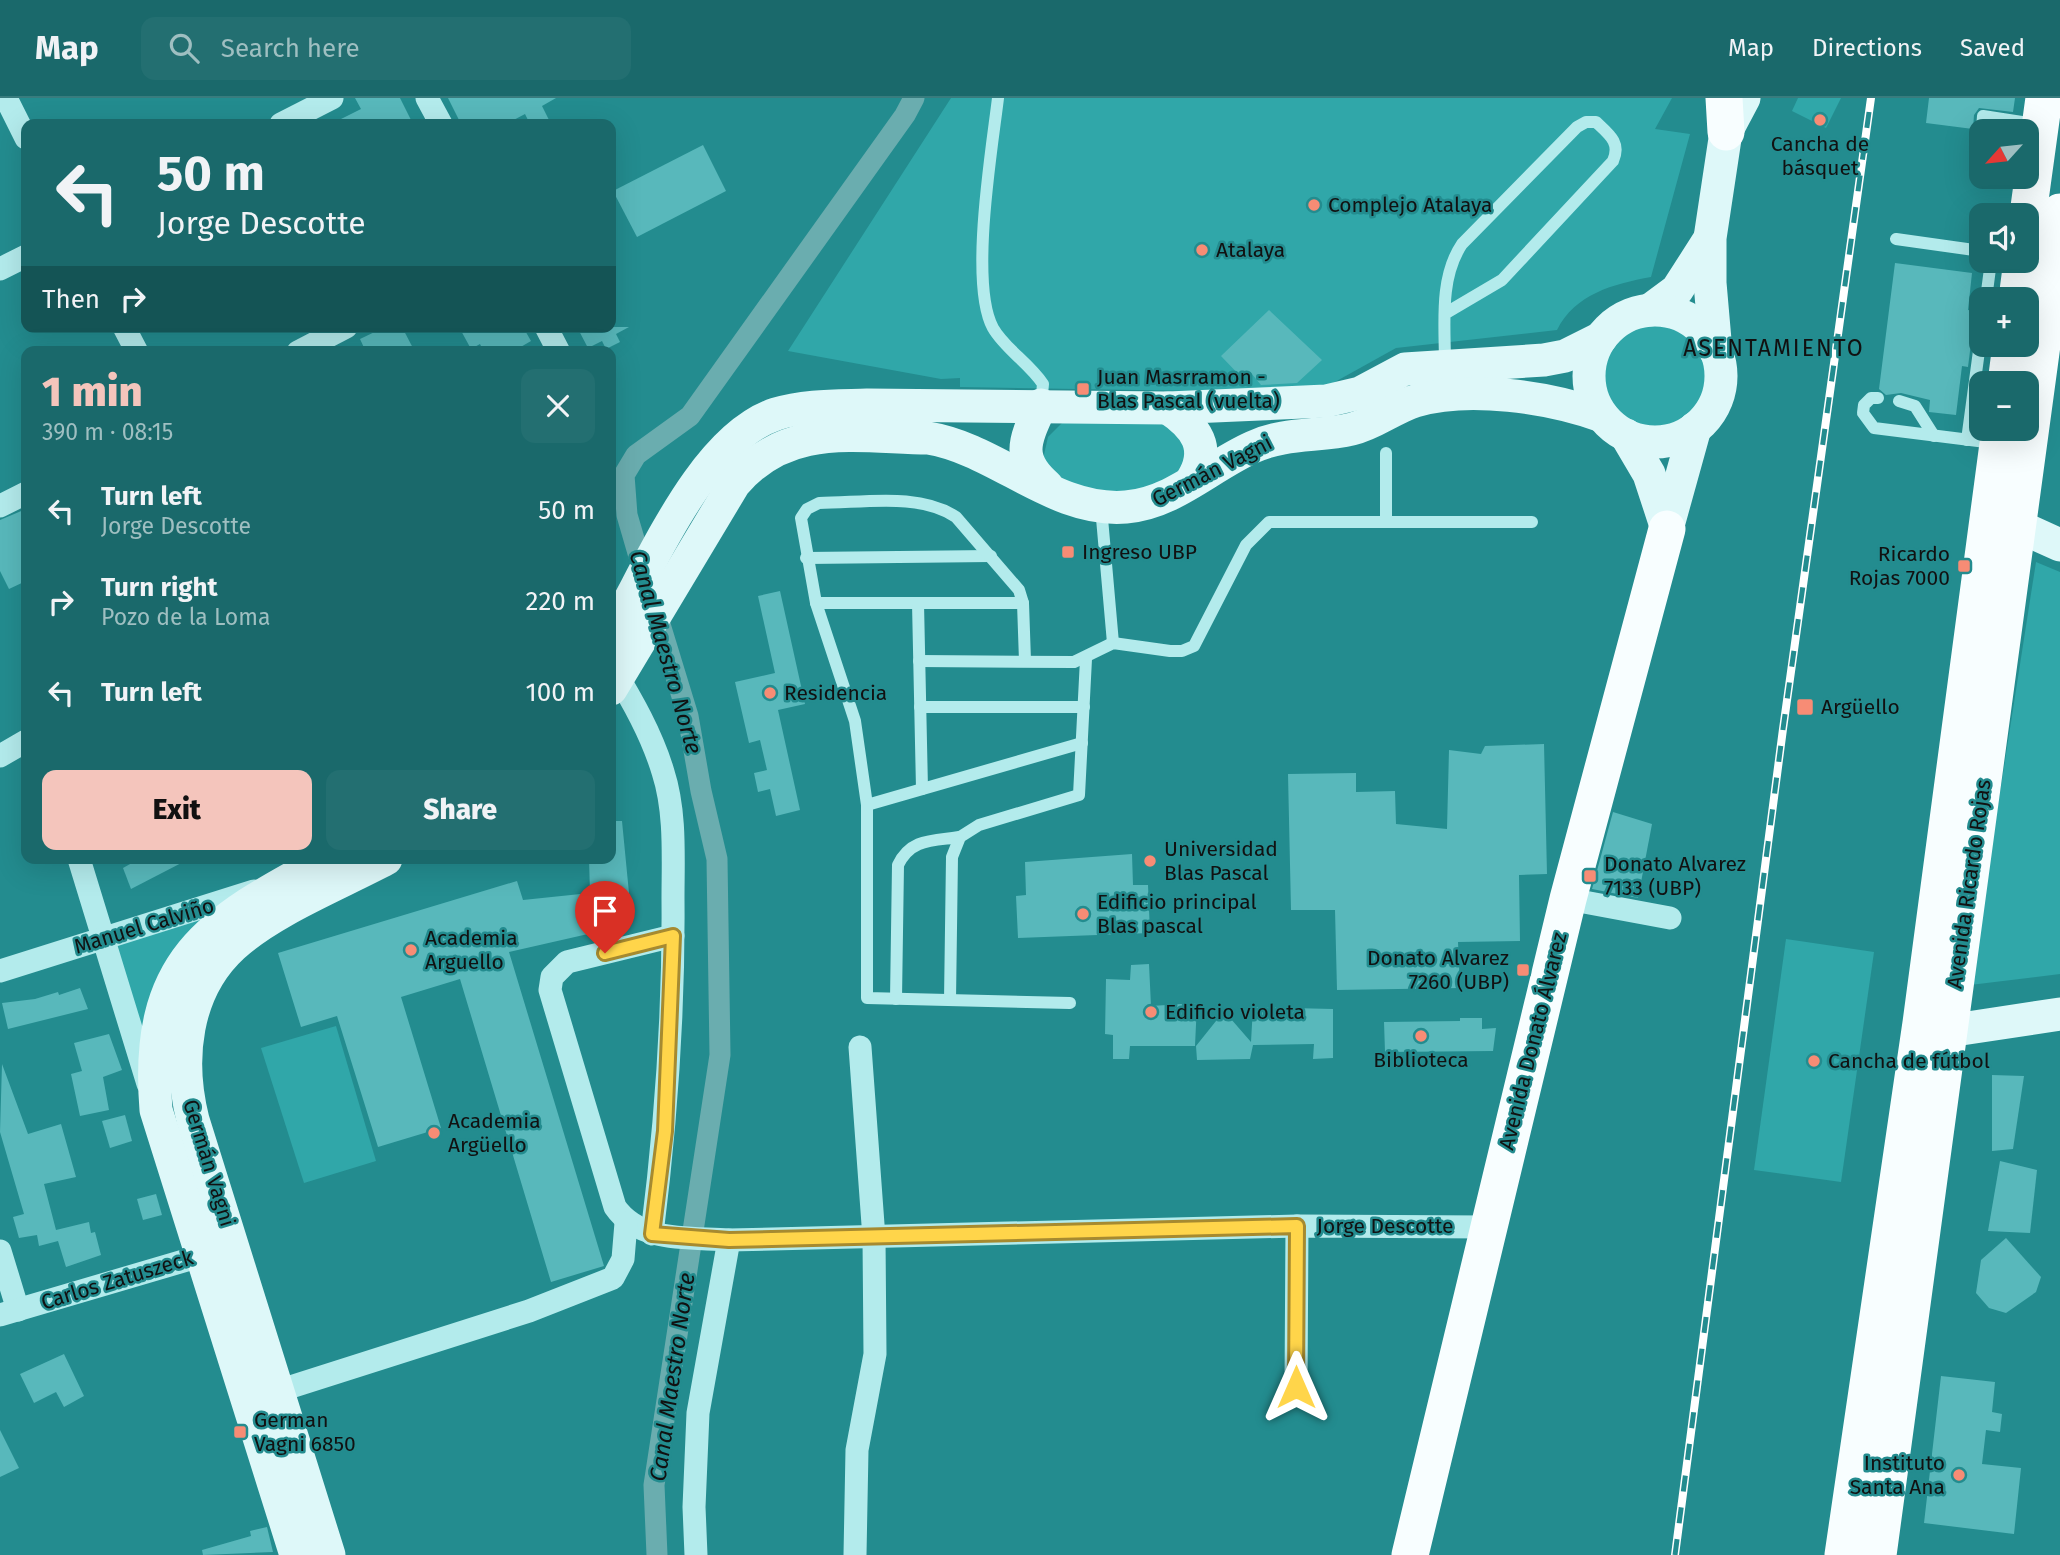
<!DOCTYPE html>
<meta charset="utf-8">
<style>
body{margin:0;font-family:"Fira Sans",sans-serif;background:#236f71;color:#f1f3f6;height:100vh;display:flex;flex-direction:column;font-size:26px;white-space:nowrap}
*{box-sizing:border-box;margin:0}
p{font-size:23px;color:#9fbfc1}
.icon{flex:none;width:38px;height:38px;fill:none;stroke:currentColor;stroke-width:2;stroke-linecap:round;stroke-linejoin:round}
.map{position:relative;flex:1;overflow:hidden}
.panel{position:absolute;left:21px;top:248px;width:595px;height:518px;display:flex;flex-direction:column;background:#1a696b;border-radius:14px;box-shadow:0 7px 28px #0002}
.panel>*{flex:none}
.top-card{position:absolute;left:21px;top:21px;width:595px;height:214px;border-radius:14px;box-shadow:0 7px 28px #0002;background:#1a696b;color:#f1f3f6;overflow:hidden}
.needle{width:46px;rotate:243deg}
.controls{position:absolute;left:1969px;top:21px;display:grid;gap:14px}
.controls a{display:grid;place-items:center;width:70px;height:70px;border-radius:14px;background:#1a696b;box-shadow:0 7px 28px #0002;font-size:35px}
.pin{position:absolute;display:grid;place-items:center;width:60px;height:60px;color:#fff;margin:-72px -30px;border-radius:50% 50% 50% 0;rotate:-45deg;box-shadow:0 0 7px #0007}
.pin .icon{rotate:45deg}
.me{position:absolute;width:77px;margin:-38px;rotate:0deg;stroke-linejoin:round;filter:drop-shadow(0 0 5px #0008)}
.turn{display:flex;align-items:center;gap:24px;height:147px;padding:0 21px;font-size:32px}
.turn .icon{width:91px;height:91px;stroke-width:2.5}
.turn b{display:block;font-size:49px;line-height:60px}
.then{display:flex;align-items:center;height:66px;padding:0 21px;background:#0003;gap:14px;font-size:26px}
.round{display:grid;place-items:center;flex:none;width:74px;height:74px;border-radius:14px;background:#236f71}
.overview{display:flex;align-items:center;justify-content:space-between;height:119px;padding:0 21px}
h1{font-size:42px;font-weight:800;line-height:52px;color:#f4c5bc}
.action{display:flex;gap:14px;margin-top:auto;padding:14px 21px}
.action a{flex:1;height:80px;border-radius:14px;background:#f4c5bc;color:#111;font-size:28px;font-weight:800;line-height:80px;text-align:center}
.action a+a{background:#236f71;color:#f1f3f6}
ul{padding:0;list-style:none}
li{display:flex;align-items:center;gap:21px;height:91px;padding:0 21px}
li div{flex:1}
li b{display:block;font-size:26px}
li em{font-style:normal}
header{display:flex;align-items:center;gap:42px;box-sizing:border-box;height:98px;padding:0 35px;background:#1a696b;border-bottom:2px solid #387c7e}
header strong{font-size:33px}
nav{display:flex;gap:38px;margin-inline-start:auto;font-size:24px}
.search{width:490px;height:63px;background:#236f71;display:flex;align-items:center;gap:18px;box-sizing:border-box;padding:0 24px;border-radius:14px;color:#9fbfc1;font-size:26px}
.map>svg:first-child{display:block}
</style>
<header>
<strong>Map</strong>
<div class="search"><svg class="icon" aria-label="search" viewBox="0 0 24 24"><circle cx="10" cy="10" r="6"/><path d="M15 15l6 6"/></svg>Search here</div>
<nav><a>Map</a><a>Directions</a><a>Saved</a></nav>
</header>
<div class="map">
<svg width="2060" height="1457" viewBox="0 0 2060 1457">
<rect width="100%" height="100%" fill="#238c8f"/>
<g fill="#30a7a9">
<path d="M951,0H1672L1655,31L1690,36L1651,179C1613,186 1575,196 1557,232L1396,250L1315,295L960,289V280L941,281L788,253Z"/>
<path d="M1798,0H1841L1826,30L1792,13Z"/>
<circle cx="1656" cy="278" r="57"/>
<path d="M1164,318L1194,364L1155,396L1068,393L1043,361L1048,339L1067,320Z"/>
<path d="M2036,464L2060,474V876L1970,887Z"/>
<path d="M232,806L144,955L111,847Z"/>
<path d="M1786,841L1874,854L1841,1084L1754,1072Z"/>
<path d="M336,928L376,1063L304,1085L261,950Z"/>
</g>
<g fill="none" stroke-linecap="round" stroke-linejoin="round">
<g stroke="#6aadaf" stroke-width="21">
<path d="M645,479L627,417L624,377L636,357L690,318L905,17L914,0"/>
<path d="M655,510L688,618L701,693L717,761L720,957L654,1387L657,1457"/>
</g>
</g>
<g fill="#58b8bb">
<path d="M355,0H400L413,26H331L361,11Z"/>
<path d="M448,0H556L542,8L551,26H530L525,16L506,26H461Z"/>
<path d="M1929,0H2015L2013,14L1979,10L1974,17L1973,31L1926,25Z"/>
<path d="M703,47L726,93L637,139L613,93Z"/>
<path d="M1895,165L1972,175L1968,212L1975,213L1968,269L1962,268L1956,317L1929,314L1930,302L1901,295L1886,297L1879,291Z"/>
<path d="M1269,212L1322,262L1297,285L1261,287L1251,275L1244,282L1221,258Z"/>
<path d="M385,229H402L415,254H366L360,241Z"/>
<path d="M459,229H523L531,243L512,254H484L480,246L471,251Z"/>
<path d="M577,229H629L616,236L620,244L606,251L602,243L588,250Z"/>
<path d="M26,411V483L9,491L0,473V422Z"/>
<path d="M780,493L805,606L778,612L800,712L776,718L770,691L758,694L754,675L767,672L760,642L749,645L735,584L775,575L758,498Z"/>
<path d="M1544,646L1547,776L1519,777L1520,843L1458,844L1460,890L1337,892L1335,812H1291L1288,676L1356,675V694L1395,693L1396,726L1447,731L1449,652L1481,656L1485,648Z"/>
<path d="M1613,714L1652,726L1638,800L1592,791Z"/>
<path d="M611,723H622L632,826L509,854L604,1168L551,1184L460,881L401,899L441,1030L378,1049L337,918L301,929L278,855L517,783L523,802L590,795L589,761H611Z"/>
<path d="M1132,756L1133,787H1148L1150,835L1018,840L1016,798L1026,797L1025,764Z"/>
<path d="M139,761H189L131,791L123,770Z"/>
<path d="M1149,866L1151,908L1197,905L1195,948H1130L1129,961H1113V937L1105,936L1106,881L1130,882L1131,867Z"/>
<path d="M80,890L88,911L8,931L2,905L35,901L58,894L59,897Z"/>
<path d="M1253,909L1333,911V960L1313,961L1314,946L1253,947L1250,961L1197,962L1196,948L1224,913L1251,944Z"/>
<path d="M1460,920H1482V931L1496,930L1493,953L1385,954L1384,924L1460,923Z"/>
<path d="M109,936L122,972L103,979L109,1012L80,1018L71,976L82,973L74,945Z"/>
<path d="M2,966L28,1036L61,1026L76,1079L44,1086L56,1132L89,1124L91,1135L95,1134L101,1157L66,1169L58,1143L39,1148L37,1137L19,1140L13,1119L24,1116L0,1034Z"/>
<path d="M1992,977L2024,978L2013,1051L1992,1053Z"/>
<path d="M125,1017L132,1043L110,1050L102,1023Z"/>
<path d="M2000,1063L2037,1072L2030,1135L1988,1133Z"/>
<path d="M156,1096L162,1117L143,1122L137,1101Z"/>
<path d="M2006,1140L2041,1179L2036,1194L2006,1215L1989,1210L1976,1195L1981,1162Z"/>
<path d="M64,1256L84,1298L64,1309L56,1294L34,1305L20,1276Z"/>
<path d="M1941,1278L1995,1284L1992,1314L2002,1316L2000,1334L1986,1332L1982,1366L2021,1370L2014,1436L1924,1425Z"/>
<path d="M0,1332L19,1370L0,1379Z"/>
<path d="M267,1429L273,1454L203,1457L202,1452L251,1438L250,1433Z"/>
</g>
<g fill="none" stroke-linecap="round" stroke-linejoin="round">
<g stroke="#b3ebec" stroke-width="12">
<path d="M998,0C992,51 969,186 993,230C1005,251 1029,265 1043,286L1041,307"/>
<path d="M1981,45L1983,18L2036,26"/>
<path d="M1896,141L1981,153"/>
<path d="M1986,201L1991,163"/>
<path d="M1445,267C1445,227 1439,180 1462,146L1577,29L1586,24H1596C1610,37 1621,45 1613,63L1502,182L1446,215"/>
<path d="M1878,300H1871L1864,307L1863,315L1874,330L1994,345"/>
<path d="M1899,303L1915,308L1934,338"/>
<path d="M1967,342L1981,238"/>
<path d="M1386,355V424"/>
<path d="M1101,409L1113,545"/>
<path d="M806,460L991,458"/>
<path d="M816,505H1023"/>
<path d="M918,505L922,691"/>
<path d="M919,563L1074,564L1113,545L1170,553H1182L1194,548L1246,447L1269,424H1532"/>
<path d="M1025,563L1023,505L1019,492L956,419C919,394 862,405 819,405L807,411L801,420L816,505L855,623L867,707V900L1070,905"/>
<path d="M920,609H1084"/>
<path d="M867,707L1082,645"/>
<path d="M896,901L898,767C911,740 933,743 960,739"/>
<path d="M950,902L952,759L960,739L979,727L1079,697L1086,561"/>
</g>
<g stroke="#b3ebec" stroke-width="23">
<path d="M6,0L26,40"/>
<path d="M427,0L441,26"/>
<path d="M281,26L332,0"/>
<path d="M0,171L26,158"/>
<path d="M124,229L137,254"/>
<path d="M546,229L559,254"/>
<path d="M298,254L346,229"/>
<path d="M0,408L26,395"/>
<path d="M612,569C632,602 652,637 663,674C676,714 673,760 673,801C674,914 666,1025 652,1136"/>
<path d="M0,658L26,643"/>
<path d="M79,761L148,986"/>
<path d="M1568,801L1670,820"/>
<path d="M673,838L567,864L552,879L550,892L615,1109C640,1145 689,1139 729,1142L1297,1128L1488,1129"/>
<path d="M0,873L254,793"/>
<path d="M0,1153L18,1212"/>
<path d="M0,1217L214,1154"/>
<path d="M1296,1289L1297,1128"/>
<path d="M278,1293L529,1213L613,1180L623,1161L626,1125"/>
<path d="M696,1457L694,1409L698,1315L729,1142"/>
<path d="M855,1457L857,1352L875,1256L874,1140L860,949"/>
</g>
<g stroke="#def8f9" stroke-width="33">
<path d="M1650,212L1677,192L1709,142"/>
<circle cx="1655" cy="278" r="66"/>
<path d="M1716,254L1710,185V140L1726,34L1744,0"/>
<path d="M1041,307C1025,342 1015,360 1047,388"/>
<path d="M1168,310C1195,328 1212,350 1192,382"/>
<path d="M1626,337L1649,376L1667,431"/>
<path d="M2018,428L2060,447"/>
<path d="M1667,431L1695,330"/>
<path d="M611,536C650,470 701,341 776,316C805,307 837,308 867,307L1168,310L1326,303L1360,295L1405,271L1544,262L1565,258L1601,240"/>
<path d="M611,591L734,386C787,323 855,339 928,340C997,351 1054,415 1126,409C1174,405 1210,368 1253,349C1286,334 1318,339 1352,331C1374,326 1393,310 1415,303C1469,287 1549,299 1602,318"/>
<path d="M1923,926L1948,933L2060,916"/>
<path d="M296,1457L156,1012C144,862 207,825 327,761"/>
<path d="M329,1457L193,1022C178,963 184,893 233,848C273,812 337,787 386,761"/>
</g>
<g stroke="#f8feff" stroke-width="37">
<path d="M1724,0L1726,34"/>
<path d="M2026,131L2044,0"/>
<path d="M2017,201L2022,163"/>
<path d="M2006,285L2011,247"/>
<path d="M1410,1457L1568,801L1667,431"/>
<path d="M1843,1457L1921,925L2000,331"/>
<path d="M1878,1457L2060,114"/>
</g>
<g stroke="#fff" stroke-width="8">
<path id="rail" d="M1675,1457L1783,631L1871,0"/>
</g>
<use href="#rail" stroke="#238c8f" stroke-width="5" stroke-dasharray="16" stroke-linecap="butt"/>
</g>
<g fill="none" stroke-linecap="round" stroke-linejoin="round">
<g stroke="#a68a30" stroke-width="18">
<path id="route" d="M605,855L673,838L665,1033L652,1136L729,1142L1297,1128L1296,1289"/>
</g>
<use href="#route" stroke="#ffd54a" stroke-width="12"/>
</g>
<g fill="#f78c75" stroke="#238c8f" stroke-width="2.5">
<circle cx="1820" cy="22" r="7"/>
<circle cx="1314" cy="107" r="7"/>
<circle cx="1202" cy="152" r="7"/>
<rect x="1076" y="284" width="14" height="14" rx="3.5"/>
<rect x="1061" y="447" width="14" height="14" rx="3.5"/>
<rect x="1957" y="461" width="14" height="14" rx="3.5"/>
<circle cx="770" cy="595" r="7"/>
<rect x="1796" y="600" width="18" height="18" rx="3.5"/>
<circle cx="1150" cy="763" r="7"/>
<rect x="1583" y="771" width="14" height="14" rx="3.5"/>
<circle cx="1083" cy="816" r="7"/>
<circle cx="411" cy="852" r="7"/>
<rect x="1516" y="865" width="14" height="14" rx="3.5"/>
<circle cx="1151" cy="914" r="7"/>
<circle cx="1421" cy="938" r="7"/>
<circle cx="1814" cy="963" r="7"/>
<circle cx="434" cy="1035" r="7"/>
<rect x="233" y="1327" width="14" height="14" rx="3.5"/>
<circle cx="1959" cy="1377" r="7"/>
</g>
<g text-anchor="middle" stroke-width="5" stroke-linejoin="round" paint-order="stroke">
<g font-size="21" fill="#111" stroke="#238c8f" text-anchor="start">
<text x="1820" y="53" text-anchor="middle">Cancha de<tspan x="1820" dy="24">básquet</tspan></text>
<text x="1328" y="114">Complejo Atalaya</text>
<text x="1216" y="159">Atalaya</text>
<text x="1097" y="286">Juan Masrramon -<tspan x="1097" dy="24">Blas Pascal (vuelta)</tspan></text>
<text x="1082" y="461">Ingreso UBP</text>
<text x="1950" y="463" text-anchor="end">Ricardo<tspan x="1950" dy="24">Rojas 7000</tspan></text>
<text x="784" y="602">Residencia</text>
<text x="1821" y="616">Argüello</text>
<text x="1164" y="758">Universidad<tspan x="1164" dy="24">Blas Pascal</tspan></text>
<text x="1604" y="773">Donato Alvarez<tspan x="1604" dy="24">7133 (UBP)</tspan></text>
<text x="1097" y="811">Edificio principal<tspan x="1097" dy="24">Blas pascal</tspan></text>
<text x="425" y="847">Academia<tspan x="425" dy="24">Arguello</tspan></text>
<text x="1509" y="867" text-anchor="end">Donato Alvarez<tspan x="1509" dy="24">7260 (UBP)</tspan></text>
<text x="1165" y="921">Edificio violeta</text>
<text x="1421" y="969" text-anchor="middle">Biblioteca</text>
<text x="1828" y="970">Cancha de fútbol</text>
<text x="448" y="1030">Academia<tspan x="448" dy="24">Argüello</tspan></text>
<text x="254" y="1329">German<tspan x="254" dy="24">Vagni 6850</tspan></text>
<text x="1945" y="1372" text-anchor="end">Instituto<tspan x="1945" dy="24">Santa Ana</tspan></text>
</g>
<g font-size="21" fill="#111" stroke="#238c8f">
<text transform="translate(1212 373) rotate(-27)" y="7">Germán Vagni</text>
<text transform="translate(1969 786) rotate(-82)" y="7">Avenida Ricardo Rojas</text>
<text transform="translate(144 828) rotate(-17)" y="7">Manuel Calviño</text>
<text transform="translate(1533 943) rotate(-76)" y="7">Avenida Donato Álvarez</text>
<text transform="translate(209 1065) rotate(73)" y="7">Germán Vagni</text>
<text x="1385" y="1135">Jorge Descotte</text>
<text transform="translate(117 1182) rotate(-17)" y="7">Carlos Zatuszeck</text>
</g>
<g font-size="23" letter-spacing="2" fill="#111" stroke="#238c8f">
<text x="1774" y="258">ASENTAMIENTO</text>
</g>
<g font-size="23" font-style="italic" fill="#111" stroke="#238c8f">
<text transform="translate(666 554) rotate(74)" y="8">Canal Maestro Norte</text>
<text transform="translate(672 1279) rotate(-82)" y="8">Canal Maestro Norte</text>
</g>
</g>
</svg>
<div class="controls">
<a><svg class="needle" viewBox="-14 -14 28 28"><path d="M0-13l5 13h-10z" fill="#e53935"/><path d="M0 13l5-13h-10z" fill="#9fbfc1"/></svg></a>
<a><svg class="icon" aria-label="sound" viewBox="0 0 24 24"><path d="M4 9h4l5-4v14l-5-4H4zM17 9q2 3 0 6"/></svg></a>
<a>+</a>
<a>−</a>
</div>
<div class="pin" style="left:605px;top:855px;background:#d93025"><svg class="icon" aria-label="arrive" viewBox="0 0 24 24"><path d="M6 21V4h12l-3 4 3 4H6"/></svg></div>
<svg class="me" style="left:1296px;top:1289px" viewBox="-20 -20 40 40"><path d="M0-17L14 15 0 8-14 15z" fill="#ffd54a" stroke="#fff" stroke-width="4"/></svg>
<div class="top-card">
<div class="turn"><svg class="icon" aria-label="left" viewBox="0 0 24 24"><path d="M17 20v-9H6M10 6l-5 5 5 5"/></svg><div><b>50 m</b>Jorge Descotte</div></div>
<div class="then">Then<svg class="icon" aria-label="right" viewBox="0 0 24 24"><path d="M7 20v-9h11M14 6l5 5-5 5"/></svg></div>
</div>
<section class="panel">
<div class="overview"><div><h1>1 min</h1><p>390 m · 08:15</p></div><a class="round"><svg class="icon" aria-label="close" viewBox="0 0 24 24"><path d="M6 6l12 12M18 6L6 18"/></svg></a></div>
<ul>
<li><svg class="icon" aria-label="left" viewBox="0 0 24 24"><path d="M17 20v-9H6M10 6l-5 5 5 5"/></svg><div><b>Turn left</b><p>Jorge Descotte</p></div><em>50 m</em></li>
<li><svg class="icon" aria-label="right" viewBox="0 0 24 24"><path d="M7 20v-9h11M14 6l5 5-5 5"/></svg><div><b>Turn right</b><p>Pozo de la Loma</p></div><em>220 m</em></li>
<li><svg class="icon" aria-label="left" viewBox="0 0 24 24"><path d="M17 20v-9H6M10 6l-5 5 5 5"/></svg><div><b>Turn left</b></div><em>100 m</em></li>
</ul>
<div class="action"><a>Exit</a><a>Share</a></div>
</section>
</div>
